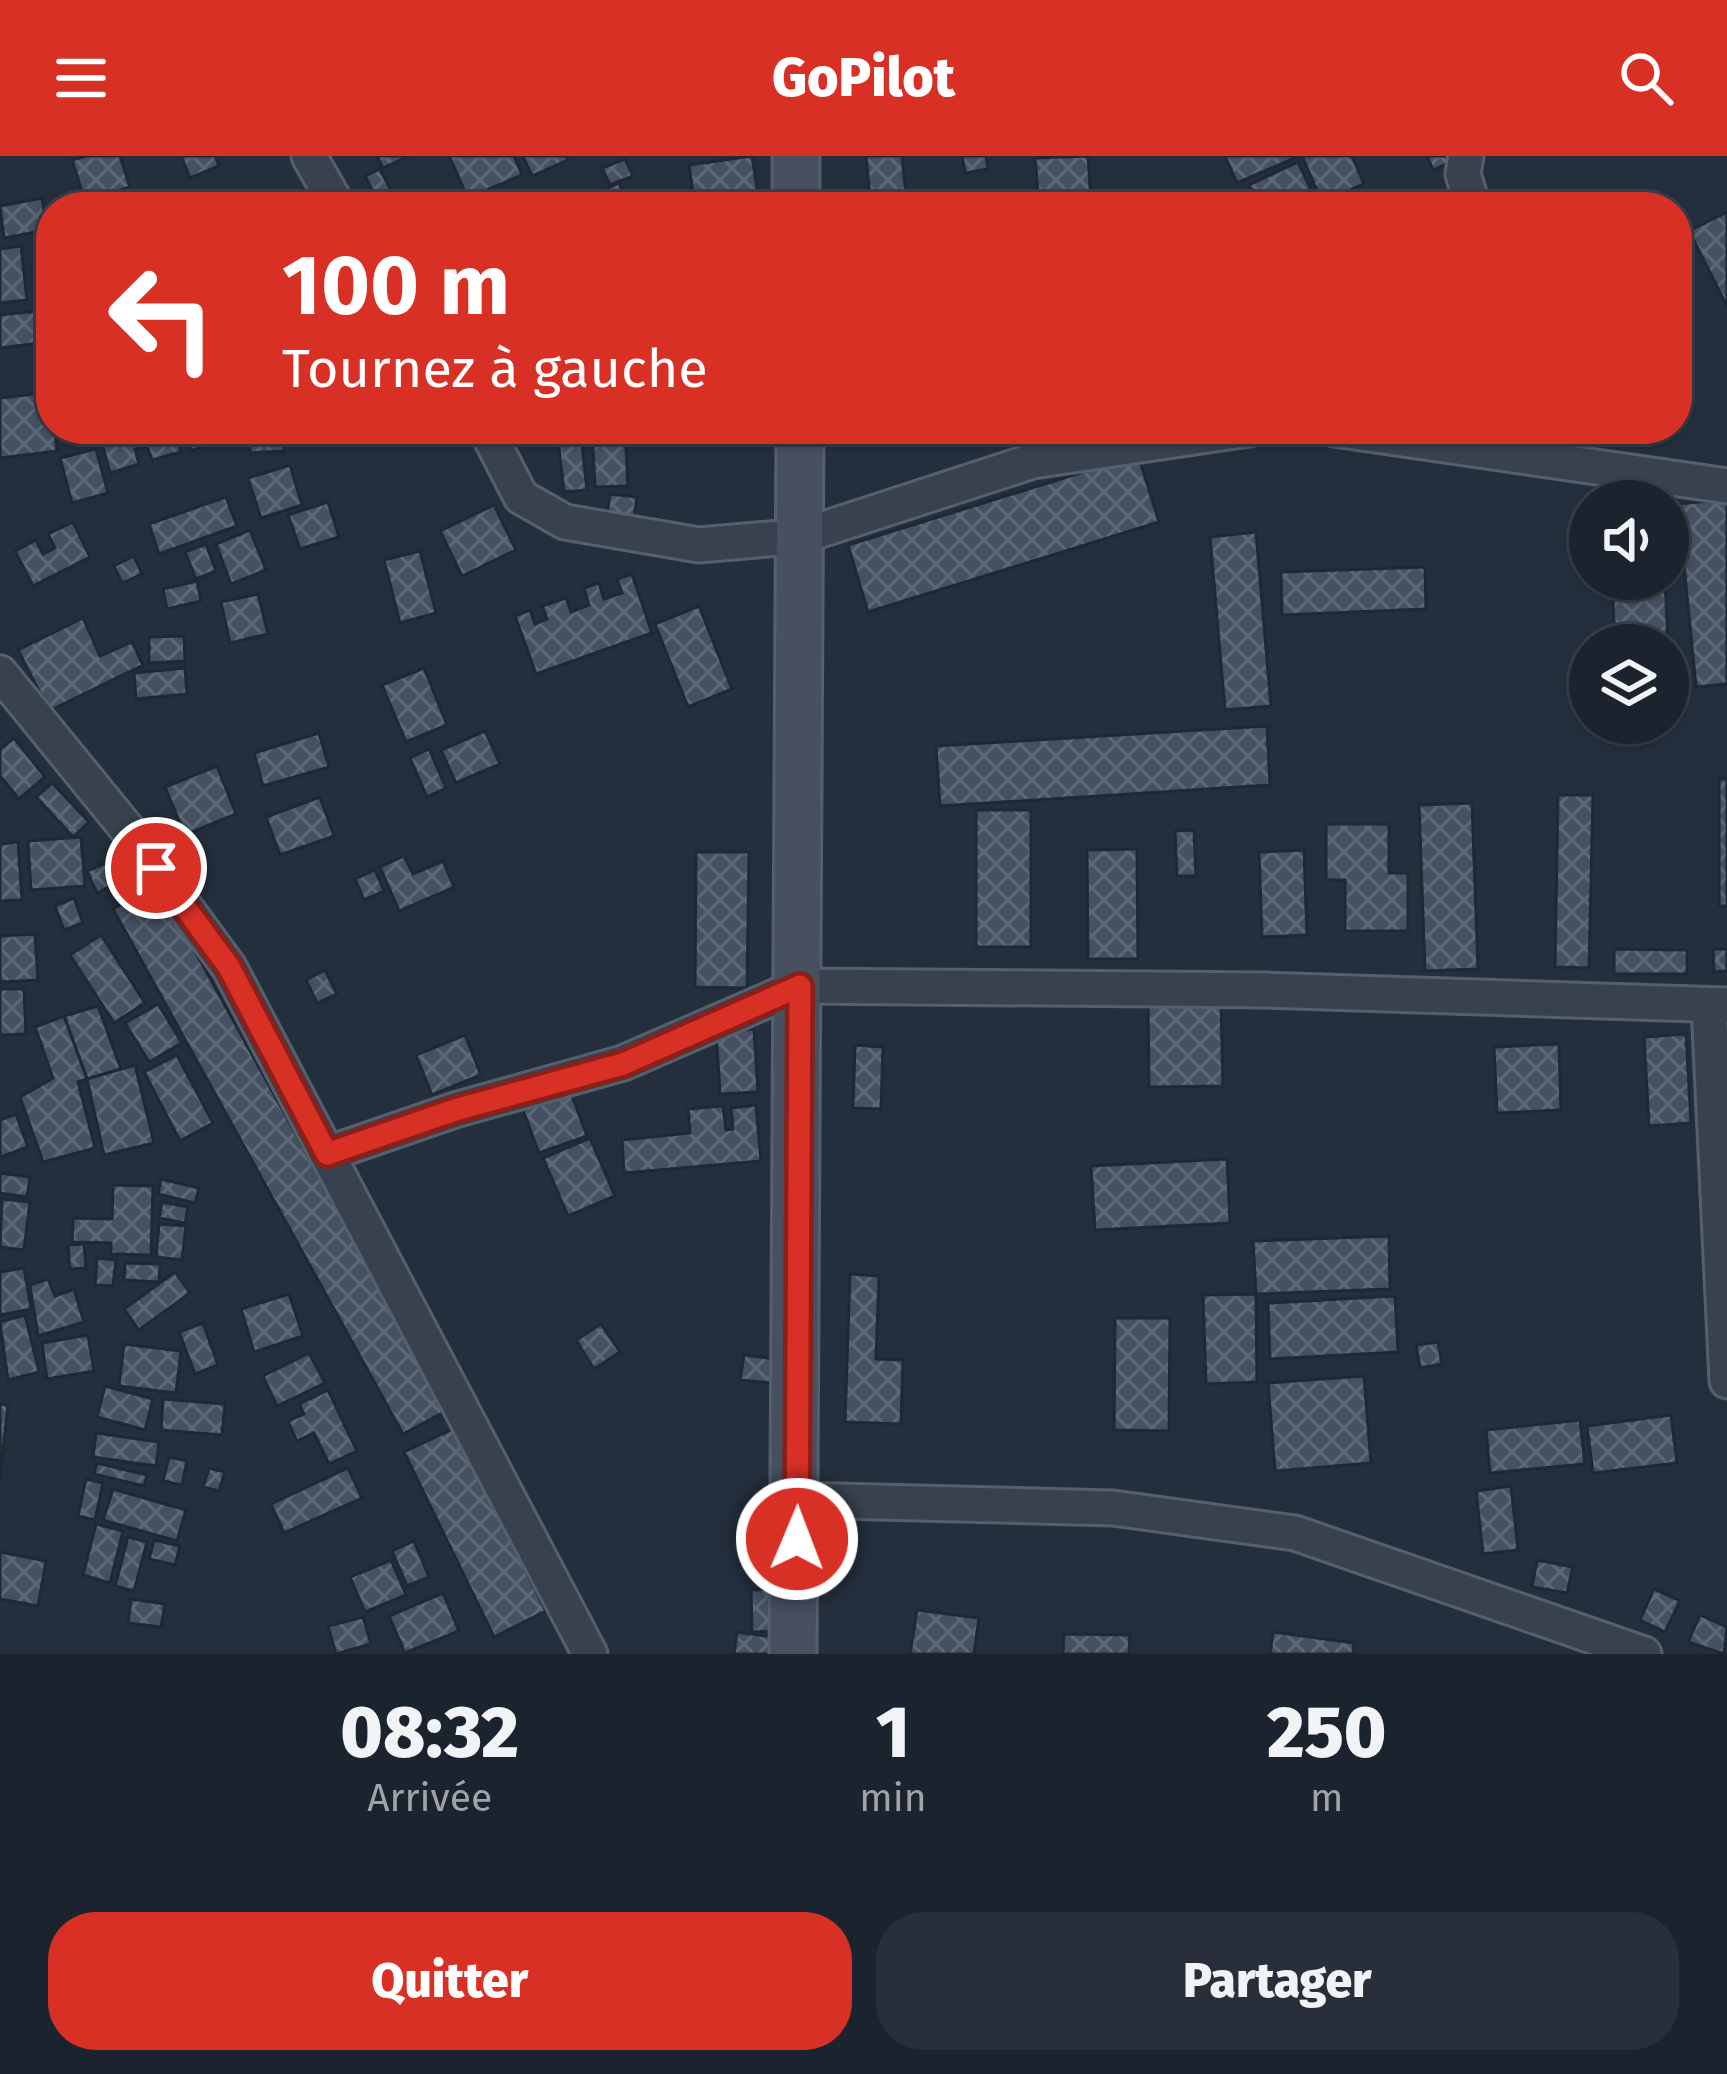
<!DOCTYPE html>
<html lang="fr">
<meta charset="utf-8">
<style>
body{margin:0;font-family:"Fira Sans",sans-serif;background:#282f3a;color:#f1f3f6;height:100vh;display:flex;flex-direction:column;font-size:45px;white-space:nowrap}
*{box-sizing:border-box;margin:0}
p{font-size:39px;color:#a0a4aa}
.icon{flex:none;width:66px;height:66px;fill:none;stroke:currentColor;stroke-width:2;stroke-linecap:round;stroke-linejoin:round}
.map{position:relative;height:1498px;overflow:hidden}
.panel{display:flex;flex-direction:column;background:#1b232e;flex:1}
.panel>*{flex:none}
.hud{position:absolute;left:36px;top:36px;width:1656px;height:252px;border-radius:48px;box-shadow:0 3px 9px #0004,0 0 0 3px #39404a;background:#d93025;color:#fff;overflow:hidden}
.controls{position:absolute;left:1569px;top:324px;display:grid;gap:24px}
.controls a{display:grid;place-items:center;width:120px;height:120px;border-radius:50%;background:#1b232e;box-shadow:0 3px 9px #0004,0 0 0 3px #39404a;font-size:60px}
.pin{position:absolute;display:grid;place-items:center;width:102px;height:102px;color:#fff;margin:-51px;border:6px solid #fff;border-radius:50%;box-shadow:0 3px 12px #0007}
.me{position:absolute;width:132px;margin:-66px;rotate:1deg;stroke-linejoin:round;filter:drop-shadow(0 0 9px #0008)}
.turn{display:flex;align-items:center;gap:42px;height:252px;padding:0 48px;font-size:54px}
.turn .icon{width:156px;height:156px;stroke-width:2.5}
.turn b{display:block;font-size:84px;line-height:102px}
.eta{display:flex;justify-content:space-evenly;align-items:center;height:204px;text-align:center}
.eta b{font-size:72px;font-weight:800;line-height:84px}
.cta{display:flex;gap:24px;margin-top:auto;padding:24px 48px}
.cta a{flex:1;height:138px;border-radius:48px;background:#d93025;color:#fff;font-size:48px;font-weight:800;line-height:138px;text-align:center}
.cta a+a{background:#282f3a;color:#f1f3f6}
header{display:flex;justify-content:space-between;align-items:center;height:156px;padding:0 48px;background:#d93025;color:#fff;font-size:54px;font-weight:800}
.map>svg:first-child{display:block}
</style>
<header><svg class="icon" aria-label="menu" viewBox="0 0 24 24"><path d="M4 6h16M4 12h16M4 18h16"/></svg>GoPilot<svg class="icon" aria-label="search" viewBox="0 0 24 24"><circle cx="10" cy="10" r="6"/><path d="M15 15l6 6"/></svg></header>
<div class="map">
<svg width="1727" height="1498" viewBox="0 0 1727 1498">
<defs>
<pattern id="building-cross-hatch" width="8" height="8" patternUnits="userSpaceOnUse" patternTransform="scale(3)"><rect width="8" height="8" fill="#455162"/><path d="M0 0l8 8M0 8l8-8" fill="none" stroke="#5d6877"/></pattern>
</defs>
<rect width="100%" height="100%" fill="#242f3e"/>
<g fill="url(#building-cross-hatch)" stroke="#1f2835" stroke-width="3">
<path d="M86,0H120L130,31L85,45L72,4Z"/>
<path d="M181,0H215L219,10L190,22Z"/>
<path d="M377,0H409L383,12Z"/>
<path d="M449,0H514L522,19L468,42Z"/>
<path d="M523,0H566L568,4L532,20Z"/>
<path d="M752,0L760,51H695L689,9Z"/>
<path d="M866,0H902L906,39L870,42Z"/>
<path d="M962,0H986L988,13L965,17Z"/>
<path d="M1088,0L1091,44L1039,48L1035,2Z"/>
<path d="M1225,0H1299L1237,27Z"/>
<path d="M1302,0H1352L1364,28L1322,46Z"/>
<path d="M1427,0H1449L1451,6L1433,14Z"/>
<path d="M625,3L633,20L610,29L602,12Z"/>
<path d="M1298,6L1319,51H1259L1249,29Z"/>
<path d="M380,13L391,34L376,42L365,20Z"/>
<path d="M619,27L629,51H599L594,38Z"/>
<path d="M42,42L47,74L4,82L0,50Z"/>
<path d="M1727,56V150L1689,75Z"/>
<path d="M21,90L27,144L0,147V93Z"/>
<path d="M37,155L40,187L0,192V159Z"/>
<path d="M51,236L57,295L0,302V242Z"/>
<path d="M98,273H174L181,296L152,304L147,290L135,293L139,308L110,317Z"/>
<path d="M183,273H206L212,287L191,295Z"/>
<path d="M248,273H283L284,295L250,297Z"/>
<path d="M592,273H625L628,330L595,331Z"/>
<path d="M1023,273H1047L1052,286L1033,295Z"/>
<path d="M581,281L587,334L564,336L558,284Z"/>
<path d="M96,293L108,337L72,347L60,302Z"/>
<path d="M1138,299L1159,366L868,456L848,389Z"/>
<path d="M290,309L302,349L261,362L248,322Z"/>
<path d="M1661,336L1662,345H1608V338Z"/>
<path d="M610,338L637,341L634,362L607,359Z"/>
<path d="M226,341L237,370L159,398L149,368Z"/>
<path d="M1727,343V528L1696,531L1678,348Z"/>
<path d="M328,346L339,381L300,393L288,359Z"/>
<path d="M494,349L516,394L462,420L440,375Z"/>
<path d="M73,366L90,401L33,430L15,395L36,384L43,398L55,392L48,378Z"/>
<path d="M250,374L266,414L231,428L216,388Z"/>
<path d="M1256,376L1271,550L1225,554L1210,381Z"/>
<path d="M206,388L216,415L196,423L185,396Z"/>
<path d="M420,395L436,457L400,467L384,404Z"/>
<path d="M134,400L142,418L122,427L114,410Z"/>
<path d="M1425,411L1426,453L1282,459L1281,416Z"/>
<path d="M632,418L652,477L536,518L515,460L530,454L535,468L547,463L542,450L566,442L571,456L589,449L584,432L599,427L604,443L622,437L617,423Z"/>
<path d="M1612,423H1665L1670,531L1668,489H1615Z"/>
<path d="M197,425L201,445L167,453L163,433Z"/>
<path d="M258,438L268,478L230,487L221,446Z"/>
<path d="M699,450L732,533L688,551L655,468Z"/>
<path d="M83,462L100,500L132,486L143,509L49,555L18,494Z"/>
<path d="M184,480L185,505L149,507V481Z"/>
<path d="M185,512L187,538L136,543L134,517Z"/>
<path d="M424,512L447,569L406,586L382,529Z"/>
<path d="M1267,570L1270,629L940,650L936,590Z"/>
<path d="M485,575L500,608L456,627L441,594Z"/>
<path d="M319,577L329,611L263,630L254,597Z"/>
<path d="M14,582L45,621L19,643L0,620V593Z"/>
<path d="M429,593L446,632L427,641L410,602Z"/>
<path d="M217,610L236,658L185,679L165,631Z"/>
<rect x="1719" y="623" width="8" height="127"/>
<path d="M52,627L89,666L73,681L36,641Z"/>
<path d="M1558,639H1593L1589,812L1555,811Z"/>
<path d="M320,641L334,680L280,699L266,661Z"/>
<path d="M1472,647L1478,813L1425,815L1419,649Z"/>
<rect x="976" y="654" width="55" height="137"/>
<path d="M1326,668H1389V717H1408V775H1345V724H1326Z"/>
<path d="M1194,674L1196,720H1177L1175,675Z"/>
<path d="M81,681L85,730L31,734L28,685Z"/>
<path d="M18,686L22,744L0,745V688Z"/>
<path d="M1137,693L1138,803H1088L1087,694Z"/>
<path d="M1304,694L1307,779L1262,781L1259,696Z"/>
<path d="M696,696H749L747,832L695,831Z"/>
<path d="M404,700L413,718L443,705L454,731L399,755L380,711Z"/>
<path d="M110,705L119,726L97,737L87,715Z"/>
<path d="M375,714L384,735L364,744L355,723Z"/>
<path d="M158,728L448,1254L403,1278L113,753Z"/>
<path d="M74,742L83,767L64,774L55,750Z"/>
<path d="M35,778L38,824L0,826V780Z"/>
<path d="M101,779L145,847L114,867L70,799Z"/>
<path d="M1614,793L1687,794V818H1614Z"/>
<path d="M1713,793H1727V815L1714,816Z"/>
<path d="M325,814L337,838L317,847L306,824Z"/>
<path d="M0,833H24L26,878L0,879Z"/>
<path d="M1221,846L1223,930L1149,931L1148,847Z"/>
<path d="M158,848L182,887L149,906L125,867Z"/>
<path d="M98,850L121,913L87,923L64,860Z"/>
<path d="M64,860L87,923L78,926L95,992L43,1006L20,941L53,922L35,871Z"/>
<path d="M754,873L758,936L720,938L716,875Z"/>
<path d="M1686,878L1691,967L1649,970L1644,881Z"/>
<path d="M465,879L481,919L432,939L416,899Z"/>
<path d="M1559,888L1561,954L1497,957L1494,891Z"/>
<path d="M855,889L883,891L881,953L853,952Z"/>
<path d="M177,899L213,967L180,985L144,916Z"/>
<path d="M135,909L154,987L104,999L87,923Z"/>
<path d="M568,929L587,980L539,997L520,946Z"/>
<path d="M756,949L761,1005L624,1017L622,984L690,977L688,953L723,950L726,974L733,973L731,952Z"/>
<path d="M16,958L28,991L0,1001V964Z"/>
<path d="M590,982L615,1040L568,1060L543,1002Z"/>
<path d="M1227,1003L1230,1067L1095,1074L1091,1010Z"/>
<path d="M0,1017L30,1021L27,1041L0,1037Z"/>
<path d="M161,1023L199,1032L195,1047L158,1038Z"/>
<path d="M113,1029L153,1030L151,1099L111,1098V1087L72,1086L73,1062L112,1063Z"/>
<path d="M2,1043L30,1046L24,1094L0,1091Z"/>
<path d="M162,1046L188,1051L185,1067L159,1062Z"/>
<path d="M159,1068L186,1070L182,1104L156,1101Z"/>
<path d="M1389,1080L1390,1133L1256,1138L1253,1085Z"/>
<path d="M84,1088L86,1112L70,1113L68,1089Z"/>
<path d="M97,1102L116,1104L113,1130L95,1129Z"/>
<path d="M125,1107L160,1108L159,1126L124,1124Z"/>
<path d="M24,1112L31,1153L0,1159V1116Z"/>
<path d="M175,1116L190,1137L139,1174L124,1153Z"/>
<path d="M850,1118L879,1120L876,1203L903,1204L901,1268L845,1266Z"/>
<path d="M48,1123L55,1140L74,1133L84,1166L38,1180L30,1129Z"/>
<path d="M289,1138L303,1180L254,1196L241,1153Z"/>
<path d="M1256,1138L1257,1226L1206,1228L1203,1139Z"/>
<path d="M1395,1140L1398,1196L1270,1203L1268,1147Z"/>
<path d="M25,1159L39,1216L8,1224L0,1166Z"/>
<path d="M1115,1162H1170L1169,1275L1114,1274Z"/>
<path d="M203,1167L218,1209L195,1218L179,1176Z"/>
<path d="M601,1168L620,1196L594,1213L576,1184Z"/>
<path d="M88,1179L94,1215L47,1223L42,1187Z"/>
<path d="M1438,1186L1442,1208L1420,1212L1416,1189Z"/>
<path d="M124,1188L181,1195L176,1237L119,1230Z"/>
<path d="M309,1197L325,1227L277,1250L263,1220Z"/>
<path d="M744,1199L775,1203L772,1227L740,1224Z"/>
<path d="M1364,1220L1371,1307L1275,1315L1268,1227Z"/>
<path d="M105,1230L153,1243L145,1274L97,1261Z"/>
<path d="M328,1234L357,1295L329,1308L314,1277L297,1285L288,1265L304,1258L299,1248Z"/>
<path d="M163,1243L225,1248L222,1279L161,1274Z"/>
<path d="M0,1248L8,1249L0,1324Z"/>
<path d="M1671,1259L1677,1307L1593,1317L1587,1270Z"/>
<path d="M1580,1264L1585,1308L1490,1317L1486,1274Z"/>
<path d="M455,1272L546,1455L494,1481L404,1296Z"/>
<path d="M96,1277L159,1286L156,1310L93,1301Z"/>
<path d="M169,1301L187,1305L182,1329L163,1325Z"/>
<path d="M97,1307L147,1319L144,1330L94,1318Z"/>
<path d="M209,1312L225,1316L219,1335L203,1331Z"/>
<path d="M348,1312L362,1342L284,1377L271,1348Z"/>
<path d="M86,1323L103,1327L95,1364L78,1360Z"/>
<path d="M1511,1330L1518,1394L1483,1398L1476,1335Z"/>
<path d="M113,1333L186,1354L177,1385L103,1364Z"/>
<path d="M96,1368L123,1375L110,1427L83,1419Z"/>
<path d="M128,1381L147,1386L134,1435L115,1430Z"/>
<path d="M154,1384L180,1390L175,1409L149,1403Z"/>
<path d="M414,1385L429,1421L407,1430L392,1395Z"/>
<path d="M0,1396L46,1405L38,1450L0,1443Z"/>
<path d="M391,1404L406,1439L365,1456L350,1421Z"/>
<path d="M1537,1404L1573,1411L1567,1437L1532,1431Z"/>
<path d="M776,1433L777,1475L752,1476L751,1434Z"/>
<path d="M1654,1433L1680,1445L1665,1476L1640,1464Z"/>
<path d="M443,1437L459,1475L405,1497L389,1460Z"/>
<path d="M131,1443L165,1448L161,1471L128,1467Z"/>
<path d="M917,1454L979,1462L974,1498H910Z"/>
<path d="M1700,1459L1727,1471L1724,1498L1688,1486Z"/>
<path d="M363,1461L371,1488L336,1498L328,1470Z"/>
<path d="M737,1476L774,1481L772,1498H734Z"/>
<path d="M1273,1476L1354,1487L1353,1498H1270Z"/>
<path d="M1064,1478L1130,1479L1129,1498H1063Z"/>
</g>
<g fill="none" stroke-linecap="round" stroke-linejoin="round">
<g stroke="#565f6c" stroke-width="39">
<g id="minor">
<path d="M309,0L338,51"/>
<path d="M1466,0L1463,18L1473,51"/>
<path d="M486,273L521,341L565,366L699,389L802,380L1033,305L1249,273"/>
<path d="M1334,273L1727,330"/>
<path d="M0,517L132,679L229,811L590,1498"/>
<path d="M1709,850L1727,1225"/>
<path d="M327,998L455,954L623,907L800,830L1265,834L1727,849"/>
<path d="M798,1344L1113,1352L1295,1377L1644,1498"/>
</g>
</g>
<g stroke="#565f6c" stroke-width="51">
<g id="secondary">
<path d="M796,0V51"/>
<path d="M793,1498L800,273"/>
</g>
</g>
<use href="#minor" stroke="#38414e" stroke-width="33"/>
<use href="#secondary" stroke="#465061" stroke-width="45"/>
</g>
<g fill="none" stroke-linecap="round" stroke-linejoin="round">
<g stroke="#8d1f18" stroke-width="30">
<path id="route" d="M156,712L229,811L327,998L455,954L623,908L800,830L797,1383"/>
</g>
<use href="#route" stroke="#d93025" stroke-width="21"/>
</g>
</svg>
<div class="controls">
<a><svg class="icon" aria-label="sound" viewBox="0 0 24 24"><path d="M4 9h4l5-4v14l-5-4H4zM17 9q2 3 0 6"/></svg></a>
<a><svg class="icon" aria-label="layers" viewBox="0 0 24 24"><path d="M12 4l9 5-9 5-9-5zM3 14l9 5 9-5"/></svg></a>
</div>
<div class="pin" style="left:156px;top:712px;background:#d93025"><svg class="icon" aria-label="arrive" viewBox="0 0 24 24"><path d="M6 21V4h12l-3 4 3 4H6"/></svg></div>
<svg class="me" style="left:797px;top:1383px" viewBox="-20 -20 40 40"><circle r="17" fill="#d93025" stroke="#fff" stroke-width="3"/><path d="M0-11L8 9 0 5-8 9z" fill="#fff"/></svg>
<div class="hud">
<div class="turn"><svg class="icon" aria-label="left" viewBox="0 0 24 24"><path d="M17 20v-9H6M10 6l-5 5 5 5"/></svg><div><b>100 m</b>Tournez à gauche</div></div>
</div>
</div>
<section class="panel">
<div class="eta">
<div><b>08:32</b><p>Arrivée</p></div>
<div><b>1</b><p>min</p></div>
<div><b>250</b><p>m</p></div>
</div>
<div class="cta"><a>Quitter</a><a>Partager</a></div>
</section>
